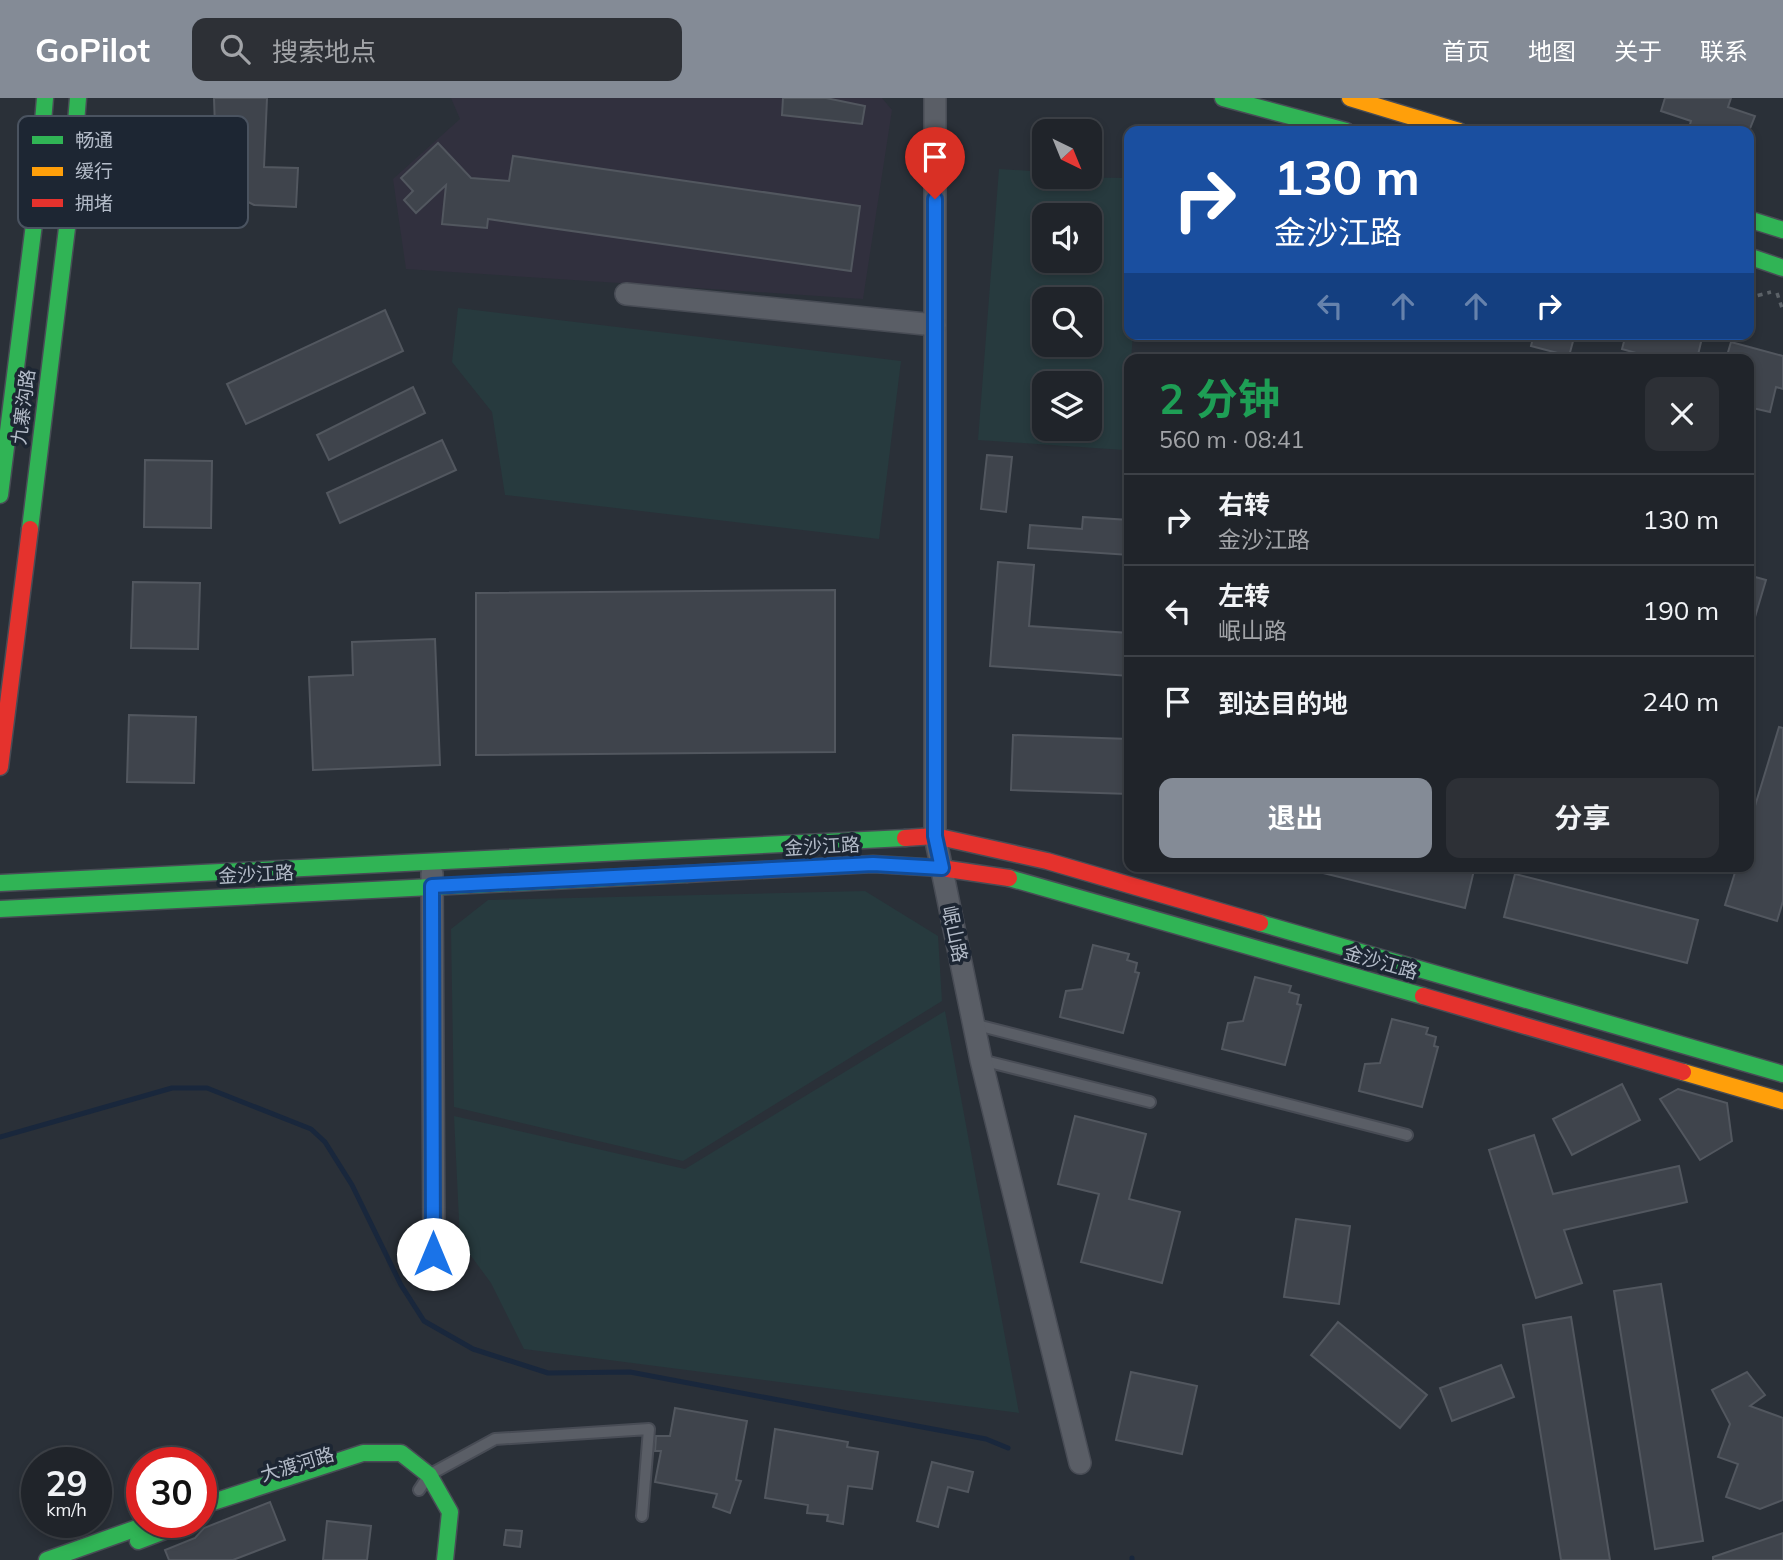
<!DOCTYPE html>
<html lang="zh">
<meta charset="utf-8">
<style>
body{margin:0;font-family:Mulish,"Noto Sans SC",sans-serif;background:#2d3036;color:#f1f3f6;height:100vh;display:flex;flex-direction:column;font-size:26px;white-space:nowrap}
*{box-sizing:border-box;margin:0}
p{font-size:23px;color:#a2a4a8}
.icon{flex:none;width:38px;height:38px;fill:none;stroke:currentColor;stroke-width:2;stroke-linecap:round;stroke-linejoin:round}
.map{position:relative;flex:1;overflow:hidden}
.side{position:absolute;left:1124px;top:256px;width:630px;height:518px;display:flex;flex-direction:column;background:#20242a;border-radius:14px;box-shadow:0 4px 10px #0003,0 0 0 2px #3d4147}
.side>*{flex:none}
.guide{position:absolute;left:1124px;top:28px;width:630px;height:214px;border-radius:14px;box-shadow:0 4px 10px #0003,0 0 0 2px #3d4147;background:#1a4fa0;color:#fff;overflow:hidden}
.needle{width:46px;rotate:137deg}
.controls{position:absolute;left:1032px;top:21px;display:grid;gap:14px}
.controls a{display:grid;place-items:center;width:70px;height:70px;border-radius:14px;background:#20242a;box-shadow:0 4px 10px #0003,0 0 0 2px #3d4147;font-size:35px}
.speed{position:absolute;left:21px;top:1349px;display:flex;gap:14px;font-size:35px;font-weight:700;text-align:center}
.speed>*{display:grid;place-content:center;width:91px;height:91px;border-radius:50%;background:#20242a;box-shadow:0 4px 10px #0003,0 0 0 2px #3d4147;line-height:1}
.speed small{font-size:18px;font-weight:400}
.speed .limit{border:10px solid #d22;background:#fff;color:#111}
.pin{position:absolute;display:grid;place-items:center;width:60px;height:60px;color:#fff;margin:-72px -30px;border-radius:50% 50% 50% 0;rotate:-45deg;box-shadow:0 0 7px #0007}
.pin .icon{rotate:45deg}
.me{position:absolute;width:77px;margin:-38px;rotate:0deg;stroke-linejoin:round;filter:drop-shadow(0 0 5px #0008)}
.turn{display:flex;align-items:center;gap:24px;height:147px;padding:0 35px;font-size:32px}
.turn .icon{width:91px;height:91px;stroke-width:2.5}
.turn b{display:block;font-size:49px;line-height:60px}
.lanes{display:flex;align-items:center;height:66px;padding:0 35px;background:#0003;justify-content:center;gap:35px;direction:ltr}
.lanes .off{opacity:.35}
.round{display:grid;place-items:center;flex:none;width:74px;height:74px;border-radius:14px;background:#2d3036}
.head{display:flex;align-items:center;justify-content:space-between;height:119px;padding:0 35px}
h1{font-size:42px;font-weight:700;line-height:52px;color:#1e9e55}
.primary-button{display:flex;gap:14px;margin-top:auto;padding:14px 35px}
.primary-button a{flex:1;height:80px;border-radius:14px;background:#848b96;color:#fff;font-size:28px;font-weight:700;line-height:80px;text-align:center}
.primary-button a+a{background:#2d3036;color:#f1f3f6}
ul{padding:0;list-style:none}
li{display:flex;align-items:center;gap:21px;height:91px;padding:0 35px;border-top:2px solid #3d4147}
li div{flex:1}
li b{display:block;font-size:26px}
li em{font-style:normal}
header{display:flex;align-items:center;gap:42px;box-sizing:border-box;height:98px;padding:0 35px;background:#848b96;color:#fff}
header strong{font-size:33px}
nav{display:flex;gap:38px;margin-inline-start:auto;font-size:24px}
.search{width:490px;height:63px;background:#2d3036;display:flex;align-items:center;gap:18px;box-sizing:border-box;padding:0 24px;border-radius:14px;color:#a2a4a8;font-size:26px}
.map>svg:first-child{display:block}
</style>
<header>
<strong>GoPilot</strong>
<div class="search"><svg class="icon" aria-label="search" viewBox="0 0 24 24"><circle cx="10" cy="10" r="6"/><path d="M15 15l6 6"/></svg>搜索地点</div>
<nav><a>首页</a><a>地图</a><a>关于</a><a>联系</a></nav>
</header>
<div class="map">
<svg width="1783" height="1462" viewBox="0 0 1783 1462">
<rect width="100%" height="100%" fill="#2a3038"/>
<path fill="#31303e" d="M451,0H882L892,12L863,201L406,171L393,81L460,21Z"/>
<g fill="#273a3e" fill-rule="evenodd">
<path d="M999,71L1045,74V79L1129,80V236H1133L1124,352L978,342ZM1045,117H1090V163H1045ZM1045,201H1090V247H1045ZM1045,285H1090V331H1045Z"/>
<path d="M458,210L901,263L879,441L505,397L492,314L452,264Z"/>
<path d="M865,793L938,838L942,903L683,1063L454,1009L451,831L488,802Z"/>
<path d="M945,913L1019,1315L524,1251L491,1185L460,1143L454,1018L685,1071Z"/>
</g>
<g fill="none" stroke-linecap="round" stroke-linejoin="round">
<g stroke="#19273c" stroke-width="5">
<path d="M0,1039L172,990H207L311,1031L325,1044L352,1087L401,1187L424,1223L473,1251L548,1275L630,1274L986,1341L1008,1350"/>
<path d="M1132,1460V1462"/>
</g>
</g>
<g fill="#3f444c" stroke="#52575f" stroke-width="2">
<path d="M214,0H267L264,69L298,70L296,109L254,107L217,88Z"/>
<path d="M783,0H826L865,8L862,26L782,17Z"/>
<path d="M1665,0H1731L1728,9L1755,18L1749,33H1688L1691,23L1661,13Z"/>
<path d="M438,45L471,80L509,83L513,58L860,108L851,173L488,121L487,130L442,126L446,87L416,115L404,102L413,93L401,80Z"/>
<path d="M385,212L403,253L246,326L227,286Z"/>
<path d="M1534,236H1575L1569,258L1531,248Z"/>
<path d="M1626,236H1687L1702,240L1697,261H1635L1636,255L1622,251Z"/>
<path d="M1731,244L1783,258V291L1776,289L1770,314L1748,309V261H1726Z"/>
<path d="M413,289L425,315L329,362L317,337Z"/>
<path d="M442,342L456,372L340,425L327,395Z"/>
<path d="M987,357L1012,359L1006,414L981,411Z"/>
<path d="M145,362L212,363L211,430L144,429Z"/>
<path d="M1083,419L1129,422V457L1028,450L1030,427L1082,431Z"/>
<path d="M998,464L1034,467L1029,528L1129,535V578L990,568Z"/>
<path d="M1748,477L1766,482L1752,529L1748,528Z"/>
<path d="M133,484L200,485L198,551L131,550Z"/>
<path d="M835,492V654L476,657V495Z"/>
<path d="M435,541L440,667L313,672L309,579L353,577L352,544Z"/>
<path d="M129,617L196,619L194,685L127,684Z"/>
<path d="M1779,629L1783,630V803L1777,823L1725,807L1737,768H1748V731Z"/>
<path d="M1013,637L1129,641V696L1011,692Z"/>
<path d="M1320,768H1475L1465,810L1319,774Z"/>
<path d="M1515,776L1698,822L1687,865L1504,819Z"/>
<path d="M1093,847L1129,856L1127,862L1137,865L1135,874L1139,875L1123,935L1060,919L1066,893L1082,891Z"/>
<path d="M1255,879L1291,888L1289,894L1299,897L1297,906L1301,907L1285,967L1222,951L1228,925L1243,923Z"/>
<path d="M1392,921L1428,930L1426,936L1436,939L1434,948L1438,949L1422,1009L1359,993L1365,966L1380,965Z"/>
<path d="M1622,986L1640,1022L1572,1057L1553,1021Z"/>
<path d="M1678,991L1727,1005L1732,1043L1700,1062L1660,1001Z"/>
<path d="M1075,1018L1146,1036L1129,1101L1180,1114L1162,1185L1081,1164L1099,1096L1058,1086Z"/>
<path d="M1534,1037L1553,1096L1679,1068L1687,1104L1564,1132L1582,1185L1536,1200L1489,1052Z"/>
<path d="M1296,1121L1350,1128L1339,1206L1284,1199Z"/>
<path d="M1661,1186L1703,1443L1655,1451L1614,1193Z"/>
<path d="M1571,1219L1610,1462H1561L1523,1227Z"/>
<path d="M1338,1224L1427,1297L1400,1330L1311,1257Z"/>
<path d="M1501,1267L1514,1299L1452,1323L1440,1290Z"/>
<path d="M1131,1274L1197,1288L1182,1356L1116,1342Z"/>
<path d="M1747,1274L1765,1297L1750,1308L1783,1320V1402L1760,1411L1726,1399L1738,1366L1718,1359L1730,1326L1712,1292Z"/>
<path d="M675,1310L747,1323L736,1382L741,1383L730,1415L713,1409L717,1396L655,1384L661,1353H655L656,1338H670Z"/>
<path d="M775,1331L848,1344L847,1349L878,1354L872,1391L848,1388L843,1426L827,1423L828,1417L807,1415L808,1407L765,1400Z"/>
<path d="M932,1364L973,1374L968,1394L948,1389L938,1429L917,1423Z"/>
<path d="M270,1404L285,1442L233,1462H169L165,1452L195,1440L204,1430Z"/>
<path d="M327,1423L371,1428L367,1462H323Z"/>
<path d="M506,1432L522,1433L520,1449L504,1447Z"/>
<path d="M1783,1435V1462H1713V1459Z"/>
</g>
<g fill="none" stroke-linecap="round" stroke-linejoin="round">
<g stroke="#484c55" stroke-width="14">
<g id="lane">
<path d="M973,926L1407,1037"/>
<path d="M981,962L1150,1004"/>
<path d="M419,1392L429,1377L495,1341L649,1331L642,1418"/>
</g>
</g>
<g stroke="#484c55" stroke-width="24">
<g id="street">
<path d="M935,0V738L981,962L1080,1365"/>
<path d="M626,196L935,227"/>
<path d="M432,776L434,1156"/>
</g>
</g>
<g stroke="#484c55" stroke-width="19">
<g id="fast">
<path d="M1223,0L1346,33"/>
<path d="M1748,121L1783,132"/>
<path d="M1748,158L1783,170"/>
<path d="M0,397L35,118L45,0"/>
<path d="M30,431L68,122L78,0"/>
<path d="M1009,780L1423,898"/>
<path d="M0,785L905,740"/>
<path d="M0,811L687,776"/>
<path d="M1260,825L1783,976"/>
<path d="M201,1408L363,1355H401L429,1377L450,1414L445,1462"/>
<path d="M138,1443L188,1424"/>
<path d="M47,1462L154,1424"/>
</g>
</g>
<g stroke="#484c55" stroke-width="19">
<g id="slow">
<path d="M1350,0L1459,33"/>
<path d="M1683,974L1783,1003"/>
</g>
</g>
<g stroke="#484c55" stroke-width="19">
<g id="jam">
<path d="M0,669L30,431"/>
<path d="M905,740L935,738L1047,763L1260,825"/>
<path d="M687,776L873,766L941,770L1009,780"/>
<path d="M1423,898L1683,974"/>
</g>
</g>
<g stroke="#5c6268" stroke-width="3.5" stroke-dasharray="5 5" stroke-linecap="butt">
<path d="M1777,195L1783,213"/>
<path d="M1748,200L1771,194"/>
</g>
<use href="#lane" stroke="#5a5e66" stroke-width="10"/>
<use href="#street" stroke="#5a5e66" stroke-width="21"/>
<use href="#fast" stroke="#30b455" stroke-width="16"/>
<use href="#slow" stroke="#ff9f0a" stroke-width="16"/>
<use href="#jam" stroke="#e5322d" stroke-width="16"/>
</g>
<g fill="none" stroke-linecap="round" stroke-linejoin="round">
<g stroke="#114b97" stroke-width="18">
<path id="route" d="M433,1156L432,788L873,766L942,770L935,738V101"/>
</g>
<use href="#route" stroke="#1a73e8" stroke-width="12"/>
</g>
<g text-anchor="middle" stroke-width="7" stroke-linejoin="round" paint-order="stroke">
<g font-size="19" fill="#b4bcc9" stroke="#1d2633">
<text transform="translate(23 309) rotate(-83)" y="7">九寨沟路</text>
<text transform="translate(822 748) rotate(-3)" y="7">金沙江路</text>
<text transform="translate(256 776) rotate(-3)" y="7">金沙江路</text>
<text transform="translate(955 836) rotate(78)" y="7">岷山路</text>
<text transform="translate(1381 864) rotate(16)" y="7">金沙江路</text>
<text transform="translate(297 1366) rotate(-17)" y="7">大渡河路</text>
</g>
</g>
<rect x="18" y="18" width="230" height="112" rx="10" fill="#1d2633" stroke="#4a5360" stroke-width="2"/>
<rect x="32" y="38" width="31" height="8" fill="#30b455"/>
<rect x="32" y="69" width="31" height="9" fill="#ff9f0a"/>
<rect x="32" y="101" width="31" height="8" fill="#e5322d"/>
<g font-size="19" fill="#b4bcc9">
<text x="75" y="49">畅通</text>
<text x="75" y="80">缓行</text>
<text x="75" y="112">拥堵</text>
</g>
</svg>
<div class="controls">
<a><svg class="needle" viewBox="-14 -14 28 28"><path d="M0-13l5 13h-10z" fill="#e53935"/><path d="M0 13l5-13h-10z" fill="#a2a4a8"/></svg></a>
<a><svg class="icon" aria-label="sound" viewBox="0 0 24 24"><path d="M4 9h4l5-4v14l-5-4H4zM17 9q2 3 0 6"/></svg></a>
<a><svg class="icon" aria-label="search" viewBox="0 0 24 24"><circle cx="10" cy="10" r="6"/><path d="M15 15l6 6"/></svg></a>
<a><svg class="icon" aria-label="layers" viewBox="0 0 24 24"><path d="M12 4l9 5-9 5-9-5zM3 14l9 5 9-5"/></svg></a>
</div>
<div class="speed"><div>29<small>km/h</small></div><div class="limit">30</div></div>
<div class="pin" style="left:935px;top:101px;background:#d93025"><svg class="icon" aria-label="arrive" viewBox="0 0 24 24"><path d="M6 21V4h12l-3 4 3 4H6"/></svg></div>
<svg class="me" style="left:433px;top:1156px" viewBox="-20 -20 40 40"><circle r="19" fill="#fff"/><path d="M0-13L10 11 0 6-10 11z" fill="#1a73e8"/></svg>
<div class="guide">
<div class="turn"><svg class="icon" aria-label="right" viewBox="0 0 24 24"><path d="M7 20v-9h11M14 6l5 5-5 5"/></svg><div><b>130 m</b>金沙江路</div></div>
<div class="lanes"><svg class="icon off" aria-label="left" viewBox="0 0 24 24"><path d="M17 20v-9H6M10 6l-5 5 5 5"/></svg><svg class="icon off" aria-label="ahead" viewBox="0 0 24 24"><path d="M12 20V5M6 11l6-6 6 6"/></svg><svg class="icon off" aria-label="ahead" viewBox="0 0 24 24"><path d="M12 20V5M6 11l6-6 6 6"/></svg><svg class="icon" aria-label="right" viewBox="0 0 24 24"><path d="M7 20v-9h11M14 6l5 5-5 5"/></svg></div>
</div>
<section class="side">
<div class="head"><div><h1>2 分钟</h1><p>560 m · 08:41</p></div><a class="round"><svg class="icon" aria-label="close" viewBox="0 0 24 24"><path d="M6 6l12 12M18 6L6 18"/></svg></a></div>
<ul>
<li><svg class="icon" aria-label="right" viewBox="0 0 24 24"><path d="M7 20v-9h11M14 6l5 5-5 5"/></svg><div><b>右转</b><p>金沙江路</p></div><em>130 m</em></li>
<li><svg class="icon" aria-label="left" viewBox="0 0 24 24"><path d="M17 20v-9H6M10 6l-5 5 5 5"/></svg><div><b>左转</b><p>岷山路</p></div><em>190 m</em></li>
<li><svg class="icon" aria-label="arrive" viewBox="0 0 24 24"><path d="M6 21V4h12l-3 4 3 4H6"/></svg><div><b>到达目的地</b></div><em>240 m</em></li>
</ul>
<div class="primary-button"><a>退出</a><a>分享</a></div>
</section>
</div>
